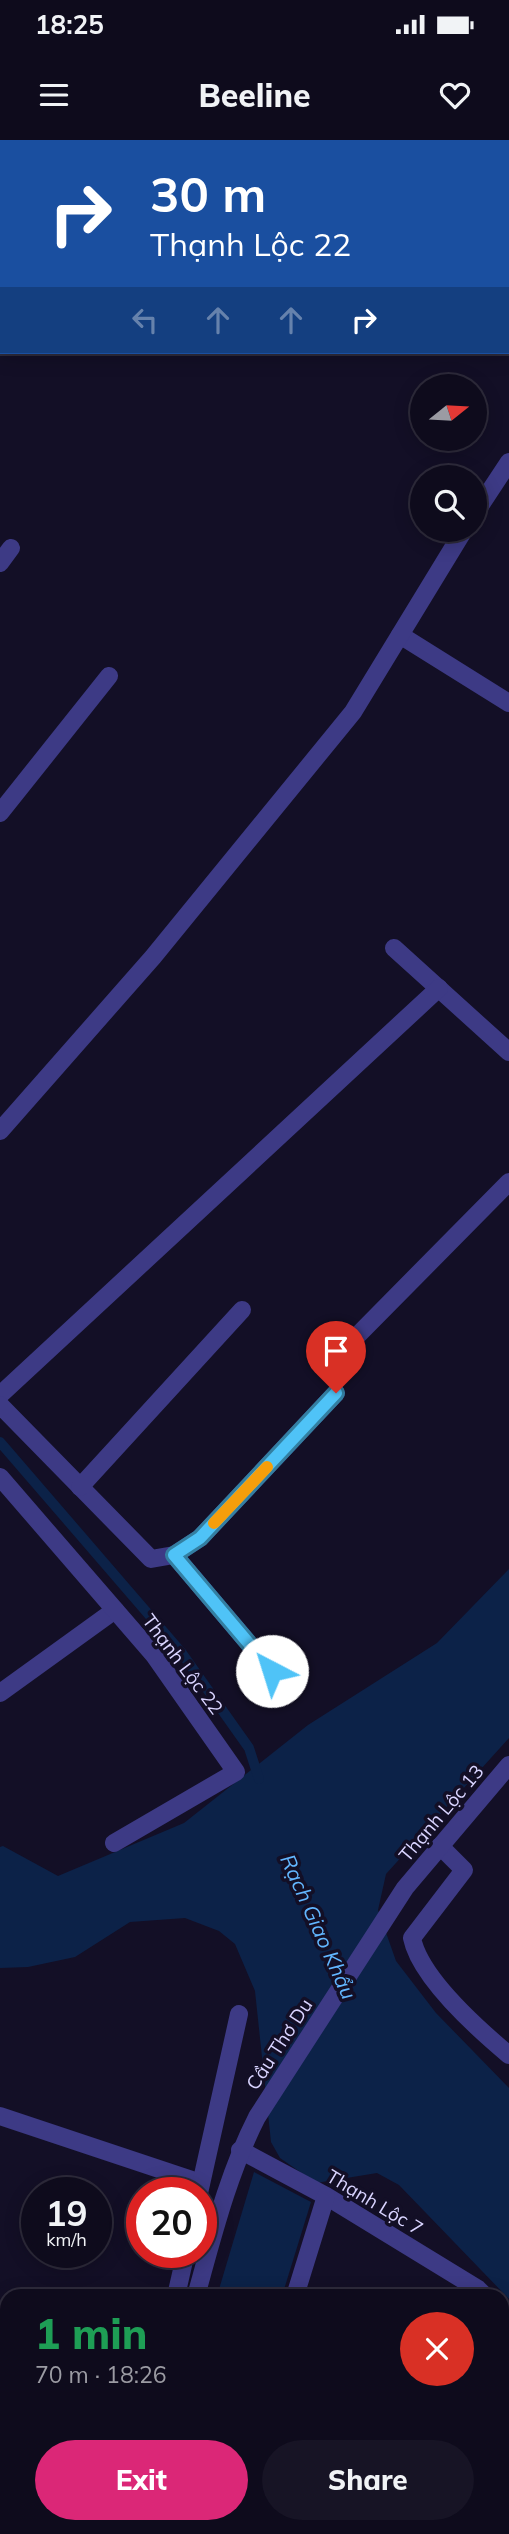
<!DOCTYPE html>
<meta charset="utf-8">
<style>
body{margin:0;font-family:Mulish,sans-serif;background:#171425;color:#f1f3f6;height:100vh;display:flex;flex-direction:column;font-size:26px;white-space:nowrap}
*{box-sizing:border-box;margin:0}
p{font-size:23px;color:#9b9ba3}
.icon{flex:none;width:38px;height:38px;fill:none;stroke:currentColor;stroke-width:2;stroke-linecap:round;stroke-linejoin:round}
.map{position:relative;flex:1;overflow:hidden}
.panel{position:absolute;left:0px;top:2149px;width:509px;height:245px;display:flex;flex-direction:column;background:#0e0b1c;border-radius:21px 21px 0 0;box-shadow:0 4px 18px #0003,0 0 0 2px #2e2b3b}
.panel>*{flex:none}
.guide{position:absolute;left:0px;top:0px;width:509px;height:214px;box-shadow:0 4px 18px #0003,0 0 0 2px #2e2b3b;background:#1a4fa0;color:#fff;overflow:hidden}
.needle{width:46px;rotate:72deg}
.controls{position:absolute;left:410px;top:234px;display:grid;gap:14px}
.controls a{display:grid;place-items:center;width:77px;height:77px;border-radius:50%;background:#0e0b1c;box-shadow:0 4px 18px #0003,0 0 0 2px #2e2b3b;font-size:35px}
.speed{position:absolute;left:21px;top:2037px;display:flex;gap:14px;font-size:35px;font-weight:700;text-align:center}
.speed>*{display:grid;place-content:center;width:91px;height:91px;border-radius:50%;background:#0e0b1c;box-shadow:0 4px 18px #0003,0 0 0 2px #2e2b3b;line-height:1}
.speed small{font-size:18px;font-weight:400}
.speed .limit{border:10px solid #d22;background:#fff;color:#111}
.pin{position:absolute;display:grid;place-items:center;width:60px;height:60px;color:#fff;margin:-72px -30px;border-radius:50% 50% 50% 0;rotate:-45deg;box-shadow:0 0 7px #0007}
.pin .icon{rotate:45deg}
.me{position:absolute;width:77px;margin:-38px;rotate:320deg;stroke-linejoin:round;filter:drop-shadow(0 0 5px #0008)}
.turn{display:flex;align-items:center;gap:24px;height:147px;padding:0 35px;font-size:32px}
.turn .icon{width:91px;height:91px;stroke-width:2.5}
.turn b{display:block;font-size:49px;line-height:60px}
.lanes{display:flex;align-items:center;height:66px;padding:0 35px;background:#0003;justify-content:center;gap:35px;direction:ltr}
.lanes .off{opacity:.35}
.round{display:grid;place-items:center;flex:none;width:74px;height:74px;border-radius:37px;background:#171425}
.head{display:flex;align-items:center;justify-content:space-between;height:119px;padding:0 35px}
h1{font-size:42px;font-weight:800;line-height:52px;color:#1e9e55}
.button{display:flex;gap:14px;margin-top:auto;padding:14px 35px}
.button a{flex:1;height:80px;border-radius:42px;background:#db2777;color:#fff;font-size:28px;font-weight:800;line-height:80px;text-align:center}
.button a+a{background:#171425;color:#f1f3f6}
.status{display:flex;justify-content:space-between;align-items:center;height:49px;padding:0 35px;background:#0e0b1c;direction:ltr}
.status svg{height:19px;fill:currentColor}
header{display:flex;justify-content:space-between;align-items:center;height:91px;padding:0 35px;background:#0e0b1c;font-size:32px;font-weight:800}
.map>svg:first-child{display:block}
</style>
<div class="status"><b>18:25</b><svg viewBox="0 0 49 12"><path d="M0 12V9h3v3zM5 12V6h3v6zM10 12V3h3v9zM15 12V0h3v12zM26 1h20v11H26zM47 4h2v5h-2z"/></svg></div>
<header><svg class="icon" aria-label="menu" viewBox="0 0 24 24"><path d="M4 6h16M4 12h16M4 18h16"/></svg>Beeline<svg class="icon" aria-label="heart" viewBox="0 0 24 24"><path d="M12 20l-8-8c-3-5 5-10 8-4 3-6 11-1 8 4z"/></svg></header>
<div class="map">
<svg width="509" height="2394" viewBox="0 0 509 2394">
<rect width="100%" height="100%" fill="#130f26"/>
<g fill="#0c2248">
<path d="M509,1429V1598L386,1734L378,1770L396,1821L436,1873L509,1948V2159L399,2045L377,2033L316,2043L280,2018L271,2002L255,1851L235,1804L219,1791L185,1778L130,1782L75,1817L28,1827L0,1828V1707L3,1706L58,1736L184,1683L308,1585L437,1503Z"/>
<path d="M254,2032L311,2062L282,2156H217Z"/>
<path d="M150,2387H206L203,2394H148Z"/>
</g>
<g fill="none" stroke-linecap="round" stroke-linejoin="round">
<path stroke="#0c2248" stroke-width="10" d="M0,1302L181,1512L249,1608L259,1639"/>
<g stroke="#3d3a85" stroke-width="18">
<path d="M353,1200L509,1042"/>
<path d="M174,1415L272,1531"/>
<path d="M0,1553L115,1470"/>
<path d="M440,1706L464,1730L412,1798C420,1838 478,1889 509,1915"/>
</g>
<g stroke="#3d3a85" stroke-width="18">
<path d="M143,0L146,2"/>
<path d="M508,148L509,149"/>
<path d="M508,197H509"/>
<path d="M474,375L509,322"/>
<path d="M0,423L11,408"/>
<path d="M400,495L509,563"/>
<path d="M0,673L109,536"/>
<path d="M394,808L509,912"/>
<path d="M0,991L153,817L353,572L464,390"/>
<path d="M0,1255L439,848"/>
<path d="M0,1265L151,1419L174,1415L200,1398L336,1253"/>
<path d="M0,1337L154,1515L236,1632L114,1703"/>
<path d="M80,1347L242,1170"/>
<path d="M0,1976L201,2043"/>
<path d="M240,2010L326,2056L478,2149L485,2156"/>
<path d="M199,2053L239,1874"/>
<path d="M176,2156L186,2112"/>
<path d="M295,2156L326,2056"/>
<path d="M502,2174L509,2181"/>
<path d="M217,2394L219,2387"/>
</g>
<g stroke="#3d3a85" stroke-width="18">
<path d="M196,2156C213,2095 228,2034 257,1977L405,1748L509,1625"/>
<path d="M128,2394L130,2387"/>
</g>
</g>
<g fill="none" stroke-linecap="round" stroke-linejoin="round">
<g stroke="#337fa1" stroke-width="18">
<path id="route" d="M272,1531L174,1415L200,1398L336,1253"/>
</g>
<use href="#route" stroke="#4fc3f7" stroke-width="12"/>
<path stroke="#f59e0b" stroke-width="12" d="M214,1383L267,1327"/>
</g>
<g text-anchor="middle" stroke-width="7" stroke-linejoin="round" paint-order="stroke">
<g font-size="19" fill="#d9d4ff" stroke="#130f26">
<text transform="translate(183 1524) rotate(53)" y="7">Thạnh Lộc 22</text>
<text transform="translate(441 1673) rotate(-50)" y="7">Thạnh Lộc 13</text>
<text transform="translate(279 1904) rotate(-57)" y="7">Cầu Thơ Du</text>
<text transform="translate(375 2062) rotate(31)" y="7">Thạnh Lộc 7</text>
</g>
<g font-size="21" font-style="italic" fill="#62b6ff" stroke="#130f26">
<text transform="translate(318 1787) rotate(66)" y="7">Rạch Giao Khẩu</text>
</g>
</g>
</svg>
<div class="controls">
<a><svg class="needle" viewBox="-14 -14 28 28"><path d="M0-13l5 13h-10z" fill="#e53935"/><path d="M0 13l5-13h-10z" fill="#9b9ba3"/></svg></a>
<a><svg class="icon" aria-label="search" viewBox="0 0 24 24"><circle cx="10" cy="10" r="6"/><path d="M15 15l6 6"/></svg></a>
</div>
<div class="speed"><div>19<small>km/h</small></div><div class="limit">20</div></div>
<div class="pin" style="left:336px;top:1253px;background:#d93025"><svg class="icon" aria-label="arrive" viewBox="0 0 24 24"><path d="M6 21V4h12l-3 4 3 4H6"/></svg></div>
<svg class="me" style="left:272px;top:1531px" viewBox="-20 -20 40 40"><circle r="19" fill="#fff"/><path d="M0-13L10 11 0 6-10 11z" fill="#4fc3f7"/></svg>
<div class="guide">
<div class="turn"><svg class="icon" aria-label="right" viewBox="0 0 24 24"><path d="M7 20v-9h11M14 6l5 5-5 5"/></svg><div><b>30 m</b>Thạnh Lộc 22</div></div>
<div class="lanes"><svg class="icon off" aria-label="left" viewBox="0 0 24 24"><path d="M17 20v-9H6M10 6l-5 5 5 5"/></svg><svg class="icon off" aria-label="ahead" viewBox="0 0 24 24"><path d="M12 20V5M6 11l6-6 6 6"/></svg><svg class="icon off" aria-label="ahead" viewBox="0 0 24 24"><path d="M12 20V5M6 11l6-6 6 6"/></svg><svg class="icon" aria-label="right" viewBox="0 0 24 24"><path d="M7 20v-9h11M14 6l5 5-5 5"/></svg></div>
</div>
<section class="panel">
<div class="head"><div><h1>1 min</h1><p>70 m · 18:26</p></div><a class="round" style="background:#d93025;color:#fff"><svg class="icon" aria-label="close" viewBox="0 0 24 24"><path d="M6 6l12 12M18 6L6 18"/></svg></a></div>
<div class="button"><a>Exit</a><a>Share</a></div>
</section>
</div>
